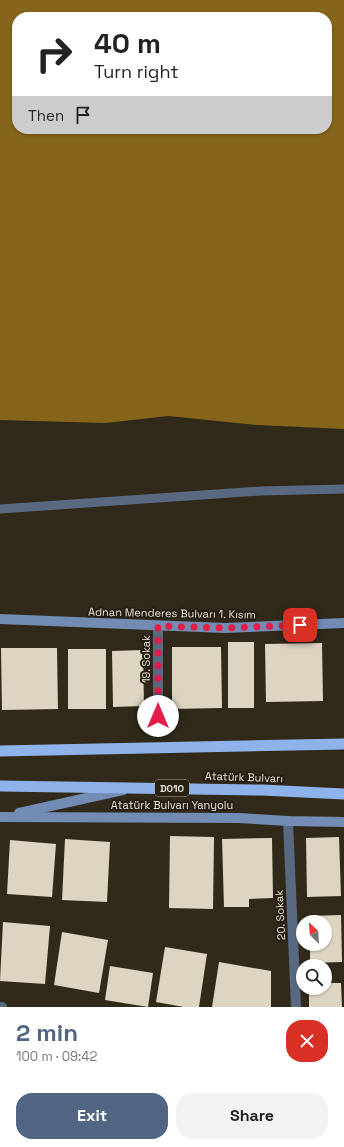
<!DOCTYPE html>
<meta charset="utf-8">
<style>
body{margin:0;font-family:"Space Grotesk",sans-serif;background:#f2f2f2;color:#222;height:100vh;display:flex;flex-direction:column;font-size:15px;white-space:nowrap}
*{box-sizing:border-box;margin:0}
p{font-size:13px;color:#767676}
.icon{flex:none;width:22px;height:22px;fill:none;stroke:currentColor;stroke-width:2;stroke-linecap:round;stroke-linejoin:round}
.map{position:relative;height:1007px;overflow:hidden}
.side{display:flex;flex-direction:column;background:#fff;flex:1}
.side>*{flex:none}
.hud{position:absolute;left:12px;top:12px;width:320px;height:122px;border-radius:16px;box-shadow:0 1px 3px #0004;background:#fff;color:#222;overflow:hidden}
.needle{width:26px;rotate:335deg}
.controls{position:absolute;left:296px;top:915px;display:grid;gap:8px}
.controls a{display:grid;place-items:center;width:36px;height:36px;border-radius:50%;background:#fff;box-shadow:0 1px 3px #0004;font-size:20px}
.pin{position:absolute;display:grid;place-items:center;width:34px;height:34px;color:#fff;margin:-17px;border-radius:8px;box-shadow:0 2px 6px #0006}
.me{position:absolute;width:44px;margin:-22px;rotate:0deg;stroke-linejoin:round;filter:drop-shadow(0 0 3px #0008)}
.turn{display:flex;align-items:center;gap:14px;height:84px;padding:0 16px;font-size:18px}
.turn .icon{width:52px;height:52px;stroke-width:2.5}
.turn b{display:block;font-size:28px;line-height:34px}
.then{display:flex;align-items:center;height:38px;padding:0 16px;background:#0003;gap:8px;font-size:15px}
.round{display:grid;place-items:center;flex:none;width:42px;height:42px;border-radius:16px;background:#f2f2f2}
.overview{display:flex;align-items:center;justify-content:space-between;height:68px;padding:0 16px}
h1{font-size:24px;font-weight:600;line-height:30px;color:#526684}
.action{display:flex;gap:8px;margin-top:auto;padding:8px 16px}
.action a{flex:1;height:46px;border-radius:16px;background:#526684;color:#fff;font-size:16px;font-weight:600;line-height:46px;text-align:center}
.action a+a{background:#f2f2f2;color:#222}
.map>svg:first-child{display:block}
</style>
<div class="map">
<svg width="344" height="1007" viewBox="0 0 344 1007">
<rect width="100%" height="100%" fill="#312a1b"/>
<path fill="#846519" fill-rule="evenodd" d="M0,0H344V429L257,425L169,416L105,423L0,420ZM17,17H327V129H17Z"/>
<g fill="#ddd4c1">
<rect x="228" y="642" width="26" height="66"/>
<path d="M322,643L323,701L266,702L265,644Z"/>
<path d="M172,647H221L222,708L172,709Z"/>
<path d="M1,648H57L58,709L2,710Z"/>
<rect x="68" y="649" width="38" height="60"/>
<path d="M143,650L144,706L113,707L112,651Z"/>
<path d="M170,836L214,837L213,909L169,908Z"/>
<path d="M339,837L341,896L307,897L306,838Z"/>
<path d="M272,838L273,898L249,899V907H224L222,839Z"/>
<path d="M65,839L110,842L107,902L62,900Z"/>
<path d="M10,840L56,844L52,897L7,894Z"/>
<path d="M341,915L342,962L310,963V944H325V922H309V916Z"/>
<path d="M3,922L50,926L45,984L0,981Z"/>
<path d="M62,932L108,940L99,993L54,985Z"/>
<path d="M165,947L207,954L199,1007H184L156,1002Z"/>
<path d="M219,962L271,971V1007H212Z"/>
<path d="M110,966L153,973L148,1007L105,1000Z"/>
<path d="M325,983H341L342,1007H309V988H325Z"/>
</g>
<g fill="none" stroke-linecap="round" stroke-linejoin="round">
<path stroke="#596982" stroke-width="9" d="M0,509L261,491L344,489"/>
<g stroke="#596982" stroke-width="10">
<path d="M158,626V716"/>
<path d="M288,821L296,1007"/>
</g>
<path stroke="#596982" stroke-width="10" d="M0,1007H2"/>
<g stroke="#728cb3" stroke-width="10">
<path d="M0,619L225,628L344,623"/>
<path d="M19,813L123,790"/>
<path d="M0,817L239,818L288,821L344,822"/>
</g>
<g stroke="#8eb3ea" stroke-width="11">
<path d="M0,751L344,744"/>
<path d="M0,786L262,790L344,794"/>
</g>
</g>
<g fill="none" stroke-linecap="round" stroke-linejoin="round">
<path stroke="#e11d48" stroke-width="7" stroke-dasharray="0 12.6" d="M158,716V626L225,628L300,625"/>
</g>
<g text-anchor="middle" stroke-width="4" stroke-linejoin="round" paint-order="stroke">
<rect fill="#272012" stroke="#aea99e" stroke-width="1" x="155" y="780" width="34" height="16" rx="3"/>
<g font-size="10" font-weight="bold" fill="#e8e4da">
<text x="172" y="792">D010</text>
</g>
<g font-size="11" fill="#e8e4da" stroke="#272012">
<text transform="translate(172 613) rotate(1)" y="4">Adnan Menderes Bulvarı 1. Kısım</text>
<text transform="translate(146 659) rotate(-90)" y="4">19. Sokak</text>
<text transform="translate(244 777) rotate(2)" y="4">Atatürk Bulvarı</text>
<text x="172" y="809">Atatürk Bulvarı Yanyolu</text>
<text transform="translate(280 915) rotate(-93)" y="4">20. Sokak</text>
</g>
</g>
</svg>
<div class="controls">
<a><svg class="needle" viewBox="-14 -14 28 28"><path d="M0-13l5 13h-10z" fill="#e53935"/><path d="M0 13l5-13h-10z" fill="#767676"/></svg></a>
<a><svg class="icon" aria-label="search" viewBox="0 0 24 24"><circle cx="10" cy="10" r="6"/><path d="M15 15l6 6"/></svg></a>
</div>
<div class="pin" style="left:300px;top:625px;background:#d93025"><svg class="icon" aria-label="arrive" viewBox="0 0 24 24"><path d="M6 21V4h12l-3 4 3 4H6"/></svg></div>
<svg class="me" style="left:158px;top:716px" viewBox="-20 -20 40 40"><circle r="19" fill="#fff"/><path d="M0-13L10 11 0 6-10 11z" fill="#e11d48"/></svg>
<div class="hud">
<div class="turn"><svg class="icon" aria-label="right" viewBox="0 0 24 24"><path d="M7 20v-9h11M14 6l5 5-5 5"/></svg><div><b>40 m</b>Turn right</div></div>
<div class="then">Then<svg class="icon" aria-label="arrive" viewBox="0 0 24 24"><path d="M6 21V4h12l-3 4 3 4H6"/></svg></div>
</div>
</div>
<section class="side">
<div class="overview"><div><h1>2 min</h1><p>100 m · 09:42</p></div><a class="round" style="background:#d93025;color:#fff"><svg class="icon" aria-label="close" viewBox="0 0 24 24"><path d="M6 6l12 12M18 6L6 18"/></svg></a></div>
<div class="action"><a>Exit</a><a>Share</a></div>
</section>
